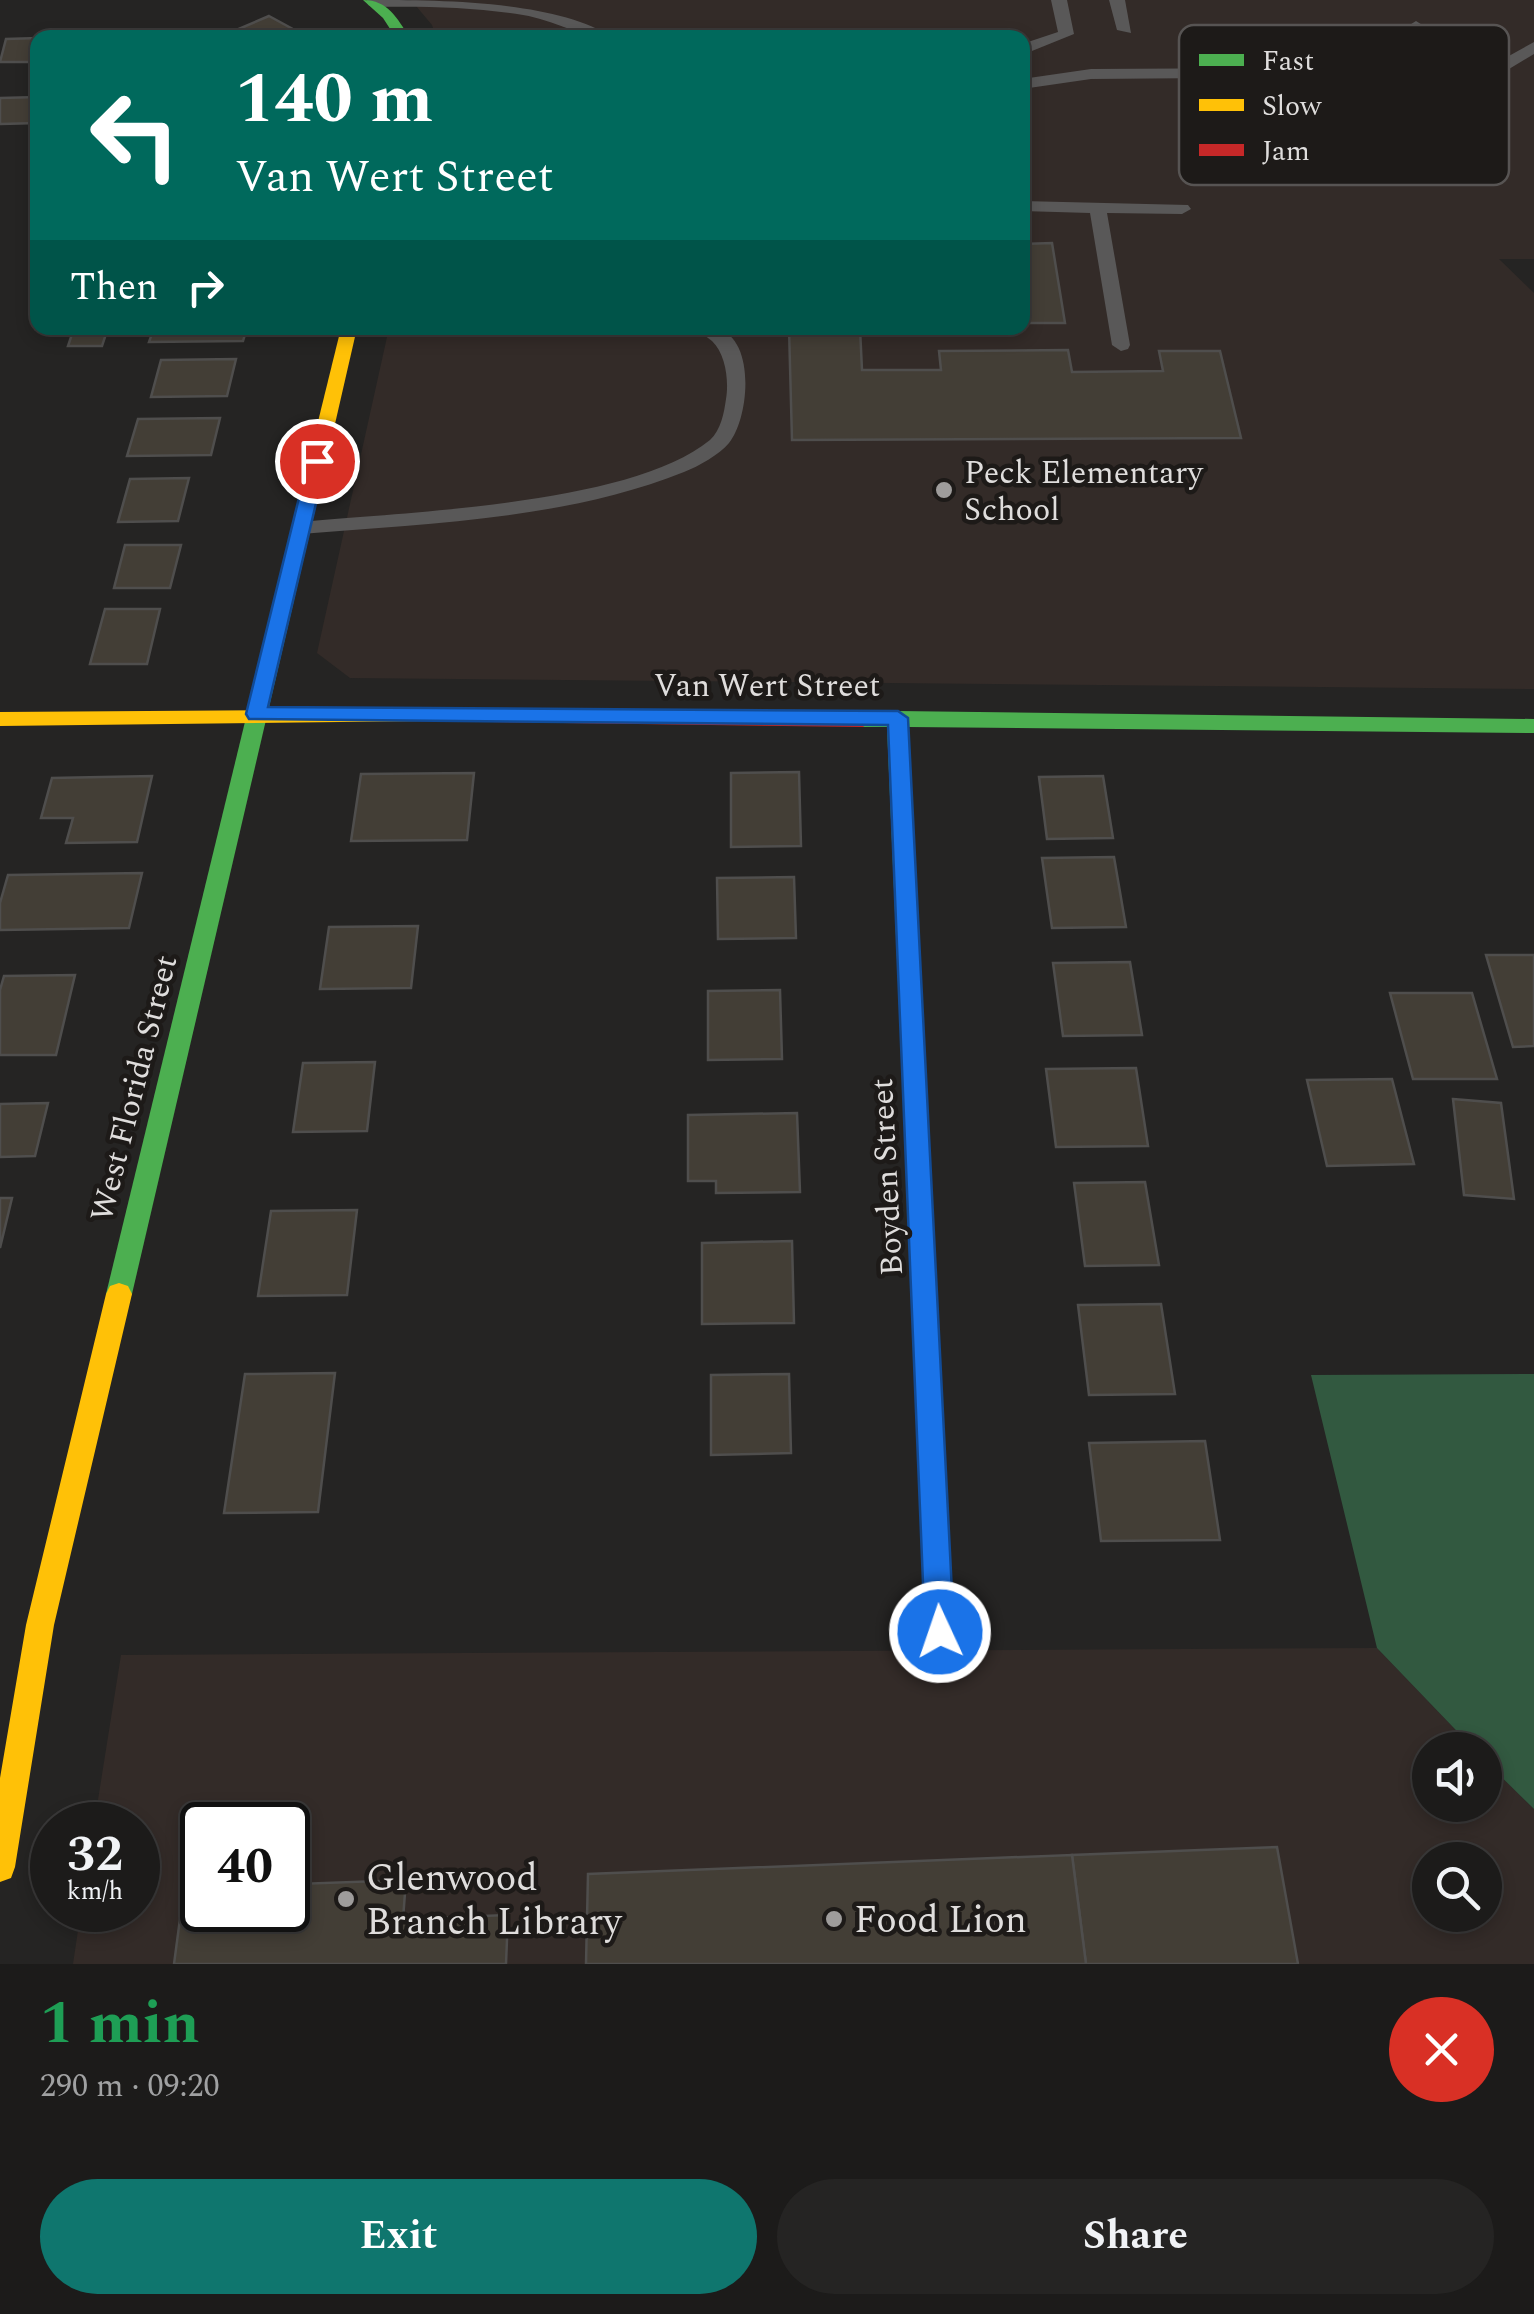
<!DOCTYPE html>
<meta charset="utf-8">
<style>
body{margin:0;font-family:Spectral,serif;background:#252423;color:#f1f3f6;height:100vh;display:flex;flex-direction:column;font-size:38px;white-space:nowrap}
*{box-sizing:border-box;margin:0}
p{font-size:32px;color:#a0a1a2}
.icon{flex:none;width:55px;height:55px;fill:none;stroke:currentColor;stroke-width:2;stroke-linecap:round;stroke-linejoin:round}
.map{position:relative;height:1964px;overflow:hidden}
.side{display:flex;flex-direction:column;background:#1c1b1a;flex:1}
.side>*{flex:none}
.hud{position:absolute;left:30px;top:30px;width:1000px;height:305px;border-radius:20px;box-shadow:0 5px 15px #0003,0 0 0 2px #3a3939;background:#00695c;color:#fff;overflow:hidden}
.controls{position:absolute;left:1412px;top:1732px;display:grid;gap:20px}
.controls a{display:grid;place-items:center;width:90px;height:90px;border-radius:50%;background:#1c1b1a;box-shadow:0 5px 15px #0003,0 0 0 2px #3a3939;font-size:50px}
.speed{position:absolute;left:30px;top:1802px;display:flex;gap:20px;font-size:50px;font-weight:700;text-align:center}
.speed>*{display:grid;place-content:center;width:130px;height:130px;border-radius:50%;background:#1c1b1a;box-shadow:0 5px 15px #0003,0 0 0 2px #3a3939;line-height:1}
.speed small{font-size:25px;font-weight:400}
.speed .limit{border:5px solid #111;border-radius:15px;background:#fff;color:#111}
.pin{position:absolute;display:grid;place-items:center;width:85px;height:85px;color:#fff;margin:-42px;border:5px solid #fff;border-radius:50%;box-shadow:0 2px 10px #0007}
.me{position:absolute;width:110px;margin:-55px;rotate:357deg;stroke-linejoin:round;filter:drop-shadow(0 0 8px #0008)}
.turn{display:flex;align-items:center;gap:35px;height:210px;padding:0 40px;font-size:45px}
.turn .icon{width:130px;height:130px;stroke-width:2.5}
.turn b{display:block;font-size:70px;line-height:85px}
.then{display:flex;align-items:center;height:95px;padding:0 40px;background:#0003;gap:20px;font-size:38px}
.round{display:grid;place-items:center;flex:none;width:105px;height:105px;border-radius:52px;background:#252423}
.head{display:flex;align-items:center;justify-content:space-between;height:170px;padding:0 40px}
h1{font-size:60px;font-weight:700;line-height:75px;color:#1e9e55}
.primary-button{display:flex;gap:20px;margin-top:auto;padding:20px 40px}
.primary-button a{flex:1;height:115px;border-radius:60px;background:#0f766e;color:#fff;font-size:40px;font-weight:700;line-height:115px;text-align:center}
.primary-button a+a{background:#252423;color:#f1f3f6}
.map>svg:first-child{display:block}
</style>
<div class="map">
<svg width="1534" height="1964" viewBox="0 0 1534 1964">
<rect width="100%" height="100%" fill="#252423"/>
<g fill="#332b28" fill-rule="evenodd">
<path d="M411,0H1534V259H1499L1534,293V689L350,678L317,653L389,328H1022V38L436,37L432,25Z"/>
<path d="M1377,1648L1475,1750H1430V1805H1485V1761L1534,1809V1964H73L81,1910H138V1825H94L121,1655ZM202,1825H288V1910H202ZM1430,1860H1485V1915H1430Z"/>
</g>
<path fill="#325940" d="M1534,1374V1809L1485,1761V1750H1475L1377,1648L1311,1375Z"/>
<g fill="#433e36" stroke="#4f4e4d" stroke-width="2.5">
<path d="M269,16L300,33L290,38H247L234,31Z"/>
<path d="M38,38V62H0L6,39Z"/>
<path d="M38,97V123L0,124V98Z"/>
<path d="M1052,243L1065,323H1022V244Z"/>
<path d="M74,328H108L102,346H68Z"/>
<path d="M154,328H247L243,341L149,342Z"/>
<path d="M789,328H860L862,370H941L939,351L1068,350L1072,372L1163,371L1159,351H1220L1241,438L792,440Z"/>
<path d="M236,359L227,396L151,397L161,360Z"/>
<path d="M220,418L211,455L127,456L138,419Z"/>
<path d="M189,478L178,521L118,522L130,479Z"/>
<path d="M125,545H181L170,588H114Z"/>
<path d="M105,609H160L147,664H90Z"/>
<path d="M799,772L801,846L731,847V773Z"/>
<path d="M474,773L467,840L351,841L361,774Z"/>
<path d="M152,776L137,842L66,843L73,818H41L52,778Z"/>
<path d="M1103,776L1113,838L1047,839L1039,777Z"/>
<path d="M1114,857L1126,927L1052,928L1042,858Z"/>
<path d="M142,873L129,928L0,930V903L8,875Z"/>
<path d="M794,877L796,938L718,939L717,878Z"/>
<path d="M418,926L411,988L320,989L329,927Z"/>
<path d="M1486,955H1534V1046L1513,1047Z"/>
<path d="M1130,962L1142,1035L1063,1036L1053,963Z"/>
<path d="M75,975L56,1055H0V990L4,976Z"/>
<path d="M780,990L782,1059L708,1060V991Z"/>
<path d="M1390,993H1472L1497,1079H1413Z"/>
<path d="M375,1062L367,1131L293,1132L303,1063Z"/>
<path d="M1136,1068L1148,1146L1056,1147L1046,1069Z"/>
<path d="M1392,1079L1414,1164L1327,1166L1307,1080Z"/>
<path d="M1453,1099L1501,1103L1514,1199L1464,1195Z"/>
<path d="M48,1103L35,1156L0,1157V1104Z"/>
<path d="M797,1113L800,1192L716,1193V1181H688V1115Z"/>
<path d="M1145,1182L1159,1265L1085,1266L1074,1183Z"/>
<path d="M0,1198H12L0,1248Z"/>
<path d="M357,1210L347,1295L258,1296L271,1211Z"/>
<path d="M792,1241L794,1323L702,1324V1243Z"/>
<path d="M1161,1304L1175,1394L1089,1395L1078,1305Z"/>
<path d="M335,1373L318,1512L224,1513L245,1374Z"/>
<path d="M789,1374L791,1453L711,1455V1375Z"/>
<path d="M1205,1441L1220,1540L1101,1541L1089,1443Z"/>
<path d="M1277,1847L1298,1964H1086L1072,1855Z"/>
<path d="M288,1851H301L298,1884L406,1880L403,1919L508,1915L506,1964H174L184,1889L202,1888V1910H288Z"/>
<path d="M1072,1855L1086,1964H586L588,1874Z"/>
</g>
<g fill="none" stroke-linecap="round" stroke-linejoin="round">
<g fill="#595858" fill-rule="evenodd">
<path d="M367,0C438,0 555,0 614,38C582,38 554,20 523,15C473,7 423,6 373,7L368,5Z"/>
<path d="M1051,0H1067L1074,34L1022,55V44L1058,32Z"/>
<path d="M1109,0H1125L1131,33L1117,30Z"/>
<path d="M1416,21L1424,26L1441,66L1498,62L1534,42V54L1509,69L1478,76L1091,79L1022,89V79L1091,69L1425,67L1408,26Z"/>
<path d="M1022,201L1188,205L1191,209L1182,214L1107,213L1130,345L1128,349L1121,351L1112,345L1090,213L1022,211Z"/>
<path d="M694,328C700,328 710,326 716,328C757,338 749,419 729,443C719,455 699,466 684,472C564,520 428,523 301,534L291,528L301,522C404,512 631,505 710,440C721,430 724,413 726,399C729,382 726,354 712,341C706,336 699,333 694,328Z"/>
</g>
<g fill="#4caf50" fill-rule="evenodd">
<path d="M363,0C388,0 397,18 410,38H396L383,18Z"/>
<path d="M320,445L329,450L132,1294L128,1302L119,1305L110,1302L106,1294L311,450Z"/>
<path d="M897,711L1534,719V733L908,727L954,1632L950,1641L940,1645L930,1641L926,1632L887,727H863L853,720L863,713Z"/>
</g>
<g fill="#ffc107" fill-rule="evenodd">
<path d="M341,328H357L329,450L320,455L311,450Z"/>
<path d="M421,709L428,711L431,716L428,721L0,726V712Z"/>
<path d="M119,1283L128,1286L132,1294L54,1625L15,1867L11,1878L0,1882V1778L26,1625L106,1294L110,1286Z"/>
</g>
<path fill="#c62828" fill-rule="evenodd" d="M421,709L863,713L873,720L863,727L414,721L411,716L414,711Z"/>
</g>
<path fill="#1a73e8" stroke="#114b97" stroke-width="2.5" d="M317,456L326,461L268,707L898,711L908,718L954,1632L950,1641L940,1645L929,1641L925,1632L888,725L249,719L246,714L308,461Z"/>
<g fill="#9e9c9b" stroke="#1d1a18" stroke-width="4">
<circle cx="944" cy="490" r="10"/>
<circle cx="346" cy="1899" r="10"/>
<circle cx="834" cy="1919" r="10"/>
</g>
<g text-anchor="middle" stroke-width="9" stroke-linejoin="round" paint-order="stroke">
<g font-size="32" fill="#dfdddc" stroke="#1d1a18" text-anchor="start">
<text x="964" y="483">Peck Elementary<tspan x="964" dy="37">School</tspan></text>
</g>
<g font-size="32" fill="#dfdddc" stroke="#1d1a18">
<text x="767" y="696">Van Wert Street</text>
<text transform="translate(133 1088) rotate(-76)" y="11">West Florida Street</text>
<text transform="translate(886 1177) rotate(-93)" y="11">Boyden Street</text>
</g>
<g font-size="38" fill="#dfdddc" stroke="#1d1a18" text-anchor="start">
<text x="366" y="1890">Glenwood<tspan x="366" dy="44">Branch Library</tspan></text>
<text x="854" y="1932">Food Lion</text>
</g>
</g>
<rect x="1179" y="25" width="330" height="160" rx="15" fill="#1d1a18" stroke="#575453" stroke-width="2.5"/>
<rect x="1199" y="54" width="45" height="12" fill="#4caf50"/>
<rect x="1199" y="99" width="45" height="12" fill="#ffc107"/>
<rect x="1199" y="144" width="45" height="12" fill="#c62828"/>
<g font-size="28" fill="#dfdddc">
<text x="1262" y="70">Fast</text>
<text x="1262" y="115">Slow</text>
<text x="1262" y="160">Jam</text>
</g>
</svg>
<div class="controls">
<a><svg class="icon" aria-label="sound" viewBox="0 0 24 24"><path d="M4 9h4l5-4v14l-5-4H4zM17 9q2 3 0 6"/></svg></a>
<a><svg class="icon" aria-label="search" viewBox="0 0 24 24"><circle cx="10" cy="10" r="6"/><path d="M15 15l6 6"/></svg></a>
</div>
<div class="speed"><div>32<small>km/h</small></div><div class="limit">40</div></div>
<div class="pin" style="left:317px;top:461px;background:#d93025"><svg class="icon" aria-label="arrive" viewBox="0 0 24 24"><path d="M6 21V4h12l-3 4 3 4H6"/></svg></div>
<svg class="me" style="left:940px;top:1632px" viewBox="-20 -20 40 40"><circle r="17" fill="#1a73e8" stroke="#fff" stroke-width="3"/><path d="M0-11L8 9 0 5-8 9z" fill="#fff"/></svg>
<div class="hud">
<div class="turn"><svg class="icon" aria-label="left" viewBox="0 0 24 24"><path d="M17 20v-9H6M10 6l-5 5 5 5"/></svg><div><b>140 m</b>Van Wert Street</div></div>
<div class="then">Then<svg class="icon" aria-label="right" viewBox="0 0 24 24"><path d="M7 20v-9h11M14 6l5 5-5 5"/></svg></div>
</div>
</div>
<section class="side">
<div class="head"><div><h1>1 min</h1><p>290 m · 09:20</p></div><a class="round" style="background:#d93025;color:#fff"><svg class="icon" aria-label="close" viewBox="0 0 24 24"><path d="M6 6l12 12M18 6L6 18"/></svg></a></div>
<div class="primary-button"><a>Exit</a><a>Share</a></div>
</section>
